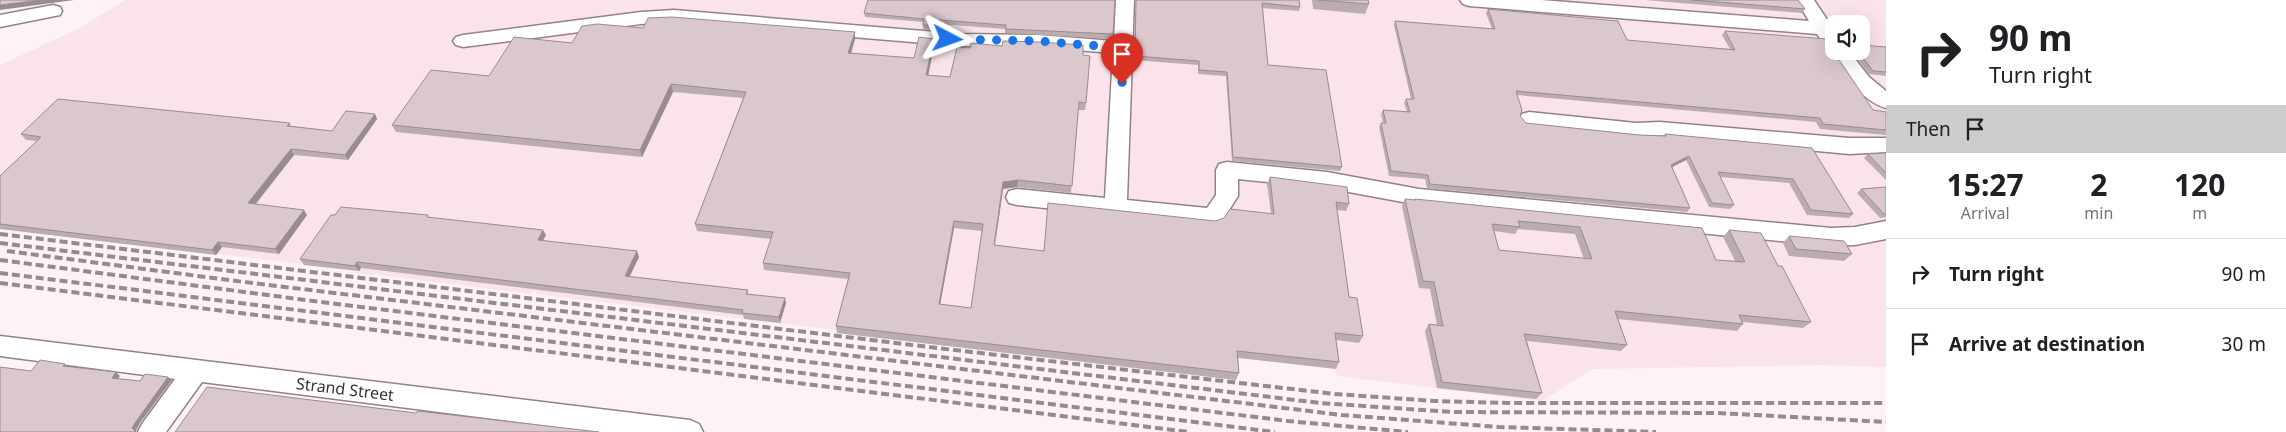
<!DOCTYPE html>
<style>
body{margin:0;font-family:"Noto Sans",sans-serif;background:#f2f2f2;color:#202124;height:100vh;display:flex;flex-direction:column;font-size:19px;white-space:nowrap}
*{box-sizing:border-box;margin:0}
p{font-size:16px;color:#757577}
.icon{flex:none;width:28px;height:28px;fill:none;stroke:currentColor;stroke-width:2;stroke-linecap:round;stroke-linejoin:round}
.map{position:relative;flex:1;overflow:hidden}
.details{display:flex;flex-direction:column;background:#fff;width:400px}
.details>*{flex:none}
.banner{background:#fff;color:#202124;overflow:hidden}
.fabs{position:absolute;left:1825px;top:15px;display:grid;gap:10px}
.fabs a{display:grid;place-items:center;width:45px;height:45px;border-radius:10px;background:#fff;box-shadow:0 5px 20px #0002;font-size:25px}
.pin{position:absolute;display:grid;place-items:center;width:42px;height:42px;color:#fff;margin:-51px -21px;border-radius:50% 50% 50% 0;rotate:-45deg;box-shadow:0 0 5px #0007}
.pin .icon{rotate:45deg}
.me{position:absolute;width:55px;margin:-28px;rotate:94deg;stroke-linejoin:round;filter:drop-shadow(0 0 4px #0008)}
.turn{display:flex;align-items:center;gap:18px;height:105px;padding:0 20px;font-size:22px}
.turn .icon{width:65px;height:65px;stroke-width:2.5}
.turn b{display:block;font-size:35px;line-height:42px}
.then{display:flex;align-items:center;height:48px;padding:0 20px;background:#0003;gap:10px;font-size:19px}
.eta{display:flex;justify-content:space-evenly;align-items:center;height:85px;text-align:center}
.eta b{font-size:30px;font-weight:700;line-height:35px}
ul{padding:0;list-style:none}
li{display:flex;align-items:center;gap:15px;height:70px;padding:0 20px;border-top:1px solid #e0e0e0}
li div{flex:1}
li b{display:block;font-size:19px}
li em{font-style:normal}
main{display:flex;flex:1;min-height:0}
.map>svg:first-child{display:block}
</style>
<main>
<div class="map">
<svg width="1886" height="432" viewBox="0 0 1886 432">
<rect width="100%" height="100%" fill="#fdf2f5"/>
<path fill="#fae4ea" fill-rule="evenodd" d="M125,0H1886V367L1822,365L1593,369L1542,401L1337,376L1335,369L1235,357L1236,380L837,333L838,330L536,294L537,292L533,291L532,294L378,275L379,273H376L374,275L357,273L358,271L304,264L0,229V65L82,27ZM1834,24H1861V51H1834Z"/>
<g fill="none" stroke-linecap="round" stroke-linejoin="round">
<g stroke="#938287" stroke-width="3">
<g id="minor">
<path d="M1116,0H1134L1127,200L1207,208L1216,195V170L1219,164L1227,162L1327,172L1419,189L1831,228L1855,227L1886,221V239L1855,245L1831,246L1419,205L1327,188L1238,179V196L1221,223L1213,226L1017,205L1009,203L1006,197L1009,191L1017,189L1105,198L1113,53L1038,47L960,46L674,22L641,24L463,47L456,45L453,41L456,37L463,35L641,12L674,10L960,34L1038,35L1114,41Z"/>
<path d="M1460,0H1541L1809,21L1796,0H1814L1834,30V42L1822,41L1817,34L1469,6L1463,4Z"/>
<path d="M53,5L60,7L62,11L60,15L0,27V15Z"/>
<path d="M1834,46V51H1849L1869,77L1886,91V108C1861,101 1843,72 1829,51Z"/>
<path d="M1529,112L1636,123L1660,122L1849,138H1886V152L1849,154L1660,136L1636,137L1522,124L1519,119L1522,114Z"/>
<path d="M0,336L690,420L699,424L703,432H596L202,382L166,432H138L142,424L175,379L0,356Z"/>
</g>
</g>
<use href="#minor" fill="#fff" fill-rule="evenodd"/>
<g stroke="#948b8d" stroke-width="4" stroke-dasharray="8 4" stroke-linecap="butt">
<path d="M0,234L937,348L1335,394L1435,401L1508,403H1886"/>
<path d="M0,243L1320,403L1452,412L1718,413L1886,422"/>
<path d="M7,251L244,282L1342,415L1499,427L1656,432"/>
<path d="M0,260L321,302L1288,421L1408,432"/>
<path d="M0,273L1275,432"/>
<path d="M0,283L1189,432"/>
</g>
</g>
<g fill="#bbacb0" fill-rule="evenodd">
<path d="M1136,0H1299L1300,7L1299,11L1262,8L1268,65L1342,167L1340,171L1232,161L1226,76L1198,74V65L1134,60Z"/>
<path d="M1312,0H1368L1369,4L1365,14L1313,9Z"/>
<path d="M1645,0H1798L1805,9L1802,13Z"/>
<path d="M1488,9L1627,40L1730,49L1722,35L1725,31L1831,48L1873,110L1886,112V135L1820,129L1816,122L1517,95L1520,116L1526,123L1639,135H1664L1665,134L1812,148L1853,214L1849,218L1807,215L1789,183L1720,177L1734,205L1730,209L1709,207L1686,160L1672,167L1690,208L1687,212L1427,188L1425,179L1389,176L1379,127L1381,123H1383L1381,114L1383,110L1407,112L1404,103L1406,99H1411L1394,25L1395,21L1492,29L1486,13Z"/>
<path d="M864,13L1113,34L1112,39L1005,33V29L939,24L938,30L923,29V22L865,17Z"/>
<path d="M643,28L855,32V39L851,53L914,58L934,39V46L928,75L950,77L970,48L1083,55L1086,103L1085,110H1078L1071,193L1017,187L1003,189L995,245L1043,251L1215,221L1271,213L1267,184L1270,177L1349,204L1346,211L1337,210L1349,297L1363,336L1359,343L1336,340L1339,362L1336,369L1238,358L1239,373L1236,380L837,333L836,326L848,279L764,270L763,263L771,239L697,231L695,224L743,98L673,92L642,157L396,132L392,125L489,76L572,43ZM954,228L982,231L971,308L940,305Z"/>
<path d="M1886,47V76L1869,74L1852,51H1861Z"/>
<path d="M375,114L377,119L348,160L294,155L256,204L307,215L279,254L222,247L216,255L0,229V176L37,141L26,140L21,134L290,123L291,126L332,131Z"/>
<path d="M1886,153V180L1864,158L1868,154Z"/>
<path d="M1886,187V217L1880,218L1857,193L1861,189Z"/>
<path d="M1405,199L1414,200L1415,199L1702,228L1716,260L1735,261L1723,237L1729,230L1778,266L1811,322L1803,328L1743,322V324L1737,331L1618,319L1627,345L1621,351L1527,341L1542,393L1536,399L1437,388L1425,331L1429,324L1437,325L1430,289L1419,288L1402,206ZM1518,229L1575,234L1584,259L1499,250L1494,231L1515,234Z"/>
<path d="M335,215L429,217L546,235L543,241L639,257L629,277L748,290V294L786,303L780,323L744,319L743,315L361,268L359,271L304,265L300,259Z"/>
<path d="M1789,236L1852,254L1844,261L1789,256L1783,243Z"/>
</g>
<g fill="#998c90">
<path d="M42,0H74L0,10V5Z"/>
<path d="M855,32V39L849,60L848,53Z"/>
<path d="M934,39V46L927,82L926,75Z"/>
<path d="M671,84L673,92L642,157L640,150Z"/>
<path d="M375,114L377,119L348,160L345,155Z"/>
<path d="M291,149L294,155L252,208L248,203Z"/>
<path d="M1689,156L1686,160L1668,169L1671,165Z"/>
<path d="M1018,180L1017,187L1003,189L994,252L1003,182Z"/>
<path d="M304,210L307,215L279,254L275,249Z"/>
<path d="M954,221V228L939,311V304Z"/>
<path d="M543,230L546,235L540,245L538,240Z"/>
<path d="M218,242L222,247L216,255L212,250Z"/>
<path d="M637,251L639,257L627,282L625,276Z"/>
<path d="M357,262L361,268L359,271L355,266Z"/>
<path d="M785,298L786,303L780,323L779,317Z"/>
<path d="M116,372L120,376L116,381L112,378Z"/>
<path d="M168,377L172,380L140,423L136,431L137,432H134L132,428L137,420Z"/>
</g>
<g fill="#dac8cd" stroke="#998c90" fill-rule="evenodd">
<path d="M0,0H42L0,5Z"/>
<path d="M868,0H1115L1113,34L1006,29V25L939,20L938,26L923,25L924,19L864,13Z"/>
<path d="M1136,0H1299L1300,7L1262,3L1268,65L1326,70L1342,167L1233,157L1227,72L1199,70V61L1135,56Z"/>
<path d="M1318,0H1368L1369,4Z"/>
<path d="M1692,0H1798L1805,9Z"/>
<path d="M1488,9L1618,21L1627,40L1735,50L1725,31L1827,39L1834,42L1831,48L1873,110L1886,112V130L1823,124L1820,118L1516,91L1522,110L1520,116L1526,123L1639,135L1666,136L1665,134L1812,148L1853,214L1811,210L1793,179L1718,172L1734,205L1712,203L1689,156L1671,165L1690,208L1430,184L1428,175L1391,171L1381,123H1386L1383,110L1410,112L1406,99H1414L1395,21L1495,29Z"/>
<path d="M672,17L855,32L848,53L914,58L919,37L934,39L926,75L950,77L957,47L970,48L971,43L1002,46L1003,41L1039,42L1083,45V55L1090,56L1086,103L1079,102L1072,186L1018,180L1003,182L994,245L1044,251L1048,203L1215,221L1224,218L1230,209L1274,214L1270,177L1347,187L1349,204L1336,202L1349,297L1357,298L1363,336L1335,333L1339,362L1237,351L1239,373L836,326L850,273L763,263L773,232L695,224L746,92L671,84L640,150L392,125L431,70L489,76L514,37L572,43L582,26L597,24L643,28L648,18ZM954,221L983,224L971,308L939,304Z"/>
<path d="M1861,45L1886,47V72L1873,71L1858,51H1861Z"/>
<path d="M58,99L290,123L287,126L332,131L346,111L375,114L345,155L291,149L248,203L304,210L275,249L218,242L212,250L0,224V176L41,137L21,134Z"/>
<path d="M1886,153V173L1868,154Z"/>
<path d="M1886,187V214H1884L1861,189Z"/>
<path d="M1405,199L1416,200L1415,199L1702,228L1716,260L1745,262L1729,230L1761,233L1778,266H1782L1811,322L1739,315L1743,324L1615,311L1627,345L1524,334L1542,393L1442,382L1429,324L1443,326L1434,282L1423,281ZM1518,221L1580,227L1592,259L1499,250L1492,224L1520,227Z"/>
<path d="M341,207L428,215L427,217L543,230L538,240L637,251L625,276L748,290L746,294L785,298L779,317L742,313L743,310L357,262L355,266L300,259L331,215H335Z"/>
<path d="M1789,236L1844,241L1852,254L1796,249Z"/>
<path d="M40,360L65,364L63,366L116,372L112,378L140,381L145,374L168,377L137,420L132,428L135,431L134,432H0V367L31,371Z"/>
<path d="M207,387L416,413L418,411L599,432H175Z"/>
</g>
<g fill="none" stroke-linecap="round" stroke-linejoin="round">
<path stroke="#1a73e8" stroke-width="9" stroke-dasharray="0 16.2" d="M948,39L1038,41L1124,48L1122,84"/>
</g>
<g text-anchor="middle" stroke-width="4.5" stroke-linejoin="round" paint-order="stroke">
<g font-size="16" fill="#3a3335" stroke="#fff">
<text transform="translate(345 389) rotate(7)" y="6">Strand Street</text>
</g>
</g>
</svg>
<div class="fabs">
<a><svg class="icon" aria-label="sound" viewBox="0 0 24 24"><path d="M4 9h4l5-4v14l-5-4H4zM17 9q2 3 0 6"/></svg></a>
</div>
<div class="pin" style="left:1122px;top:84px;background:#d93025"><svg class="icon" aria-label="arrive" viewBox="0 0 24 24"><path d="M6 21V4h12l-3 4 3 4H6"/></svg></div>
<svg class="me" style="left:948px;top:39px" viewBox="-20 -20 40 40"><path d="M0-17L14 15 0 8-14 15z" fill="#1a73e8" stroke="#fff" stroke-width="4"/></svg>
</div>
<section class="details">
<div class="banner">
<div class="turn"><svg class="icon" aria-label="right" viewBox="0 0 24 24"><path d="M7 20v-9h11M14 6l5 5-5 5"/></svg><div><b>90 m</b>Turn right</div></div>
<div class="then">Then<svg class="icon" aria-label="arrive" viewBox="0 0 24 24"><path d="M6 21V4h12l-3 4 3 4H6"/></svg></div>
</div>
<div class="eta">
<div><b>15:27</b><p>Arrival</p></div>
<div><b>2</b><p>min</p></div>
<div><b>120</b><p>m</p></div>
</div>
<ul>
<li><svg class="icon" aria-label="right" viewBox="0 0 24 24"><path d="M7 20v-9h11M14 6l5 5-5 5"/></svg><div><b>Turn right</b></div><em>90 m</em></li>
<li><svg class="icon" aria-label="arrive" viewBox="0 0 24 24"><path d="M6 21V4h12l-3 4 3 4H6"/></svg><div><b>Arrive at destination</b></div><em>30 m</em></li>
</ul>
</section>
</main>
